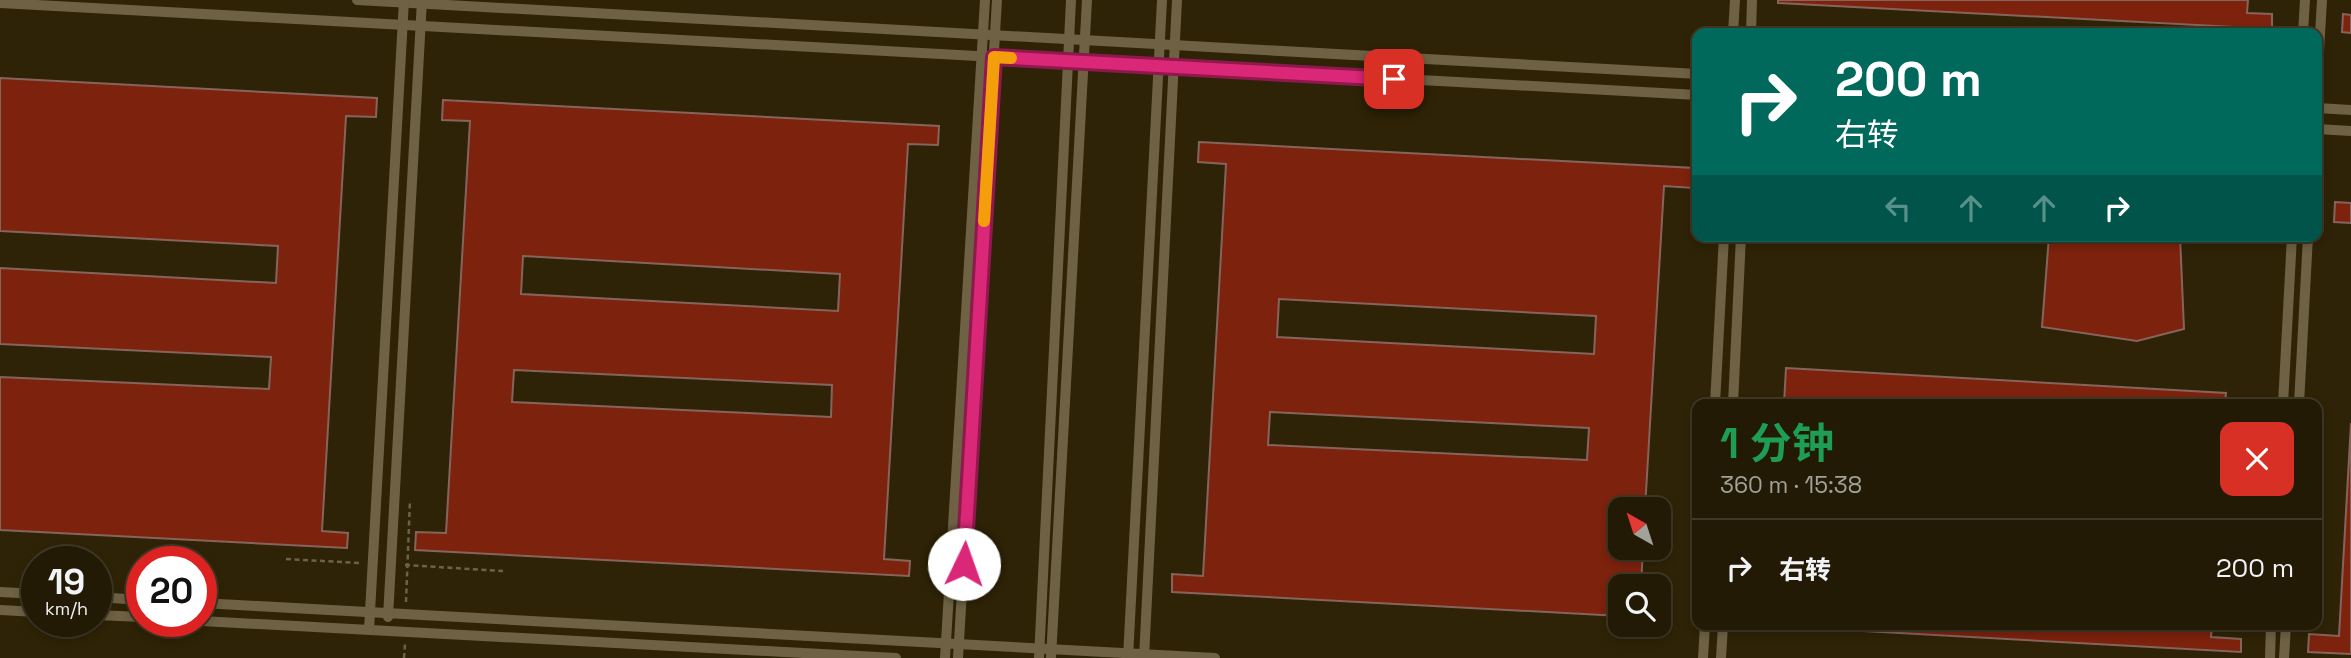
<!DOCTYPE html>
<html lang="zh">
<meta charset="utf-8">
<style>
body{margin:0;font-family:"Space Grotesk","Noto Sans SC",sans-serif;background:#2e2713;color:#f1f3f6;height:100vh;display:flex;flex-direction:column;font-size:26px;white-space:nowrap}
*{box-sizing:border-box;margin:0}
p{font-size:23px;color:#a2a19a}
.icon{flex:none;width:38px;height:38px;fill:none;stroke:currentColor;stroke-width:2;stroke-linecap:round;stroke-linejoin:round}
.map{position:relative;flex:1;overflow:hidden}
.details{position:absolute;left:1692px;top:399px;width:630px;height:231px;display:flex;flex-direction:column;background:#221a04;border-radius:14px;box-shadow:0 4px 10px #0003,0 0 0 2px #3f3826}
.details>*{flex:none}
.guide{position:absolute;left:1692px;top:28px;width:630px;height:214px;border-radius:14px;box-shadow:0 4px 10px #0003,0 0 0 2px #3f3826;background:#00695c;color:#fff;overflow:hidden}
.needle{width:46px;rotate:321deg}
.buttons{position:absolute;left:1608px;top:497px;display:grid;gap:14px}
.buttons a{display:grid;place-items:center;width:63px;height:63px;border-radius:14px;background:#221a04;box-shadow:0 4px 10px #0003,0 0 0 2px #3f3826;font-size:35px}
.speed{position:absolute;left:21px;top:546px;display:flex;gap:14px;font-size:35px;font-weight:700;text-align:center}
.speed>*{display:grid;place-content:center;width:91px;height:91px;border-radius:50%;background:#221a04;box-shadow:0 4px 10px #0003,0 0 0 2px #3f3826;line-height:1}
.speed small{font-size:18px;font-weight:400}
.speed .limit{border:10px solid #d22;background:#fff;color:#111}
.pin{position:absolute;display:grid;place-items:center;width:60px;height:60px;color:#fff;margin:-30px;border-radius:14px;box-shadow:0 4px 10px #0006}
.me{position:absolute;width:77px;margin:-38px;rotate:3deg;stroke-linejoin:round;filter:drop-shadow(0 0 5px #0008)}
.turn{display:flex;align-items:center;gap:24px;height:147px;padding:0 28px;font-size:32px}
.turn .icon{width:91px;height:91px;stroke-width:2.5}
.turn b{display:block;font-size:49px;line-height:60px}
.lanes{display:flex;align-items:center;height:66px;padding:0 28px;background:#0003;justify-content:center;gap:35px;direction:ltr}
.lanes .off{opacity:.35}
.round{display:grid;place-items:center;flex:none;width:74px;height:74px;border-radius:14px;background:#2e2713}
.headline{display:flex;align-items:center;justify-content:space-between;height:119px;padding:0 28px}
h1{font-size:42px;font-weight:700;line-height:52px;color:#1e9e55}
ul{padding:0;list-style:none}
li{display:flex;align-items:center;gap:21px;height:98px;padding:0 28px;border-top:2px solid #3f3826}
li div{flex:1}
li b{display:block;font-size:26px}
li em{font-style:normal}
.map>svg:first-child{display:block}
</style>
<div class="map">
<svg width="2351" height="658" viewBox="0 0 2351 658">
<rect width="100%" height="100%" fill="#2e2306"/>
<g fill="#7c220d" stroke="#86645c" stroke-width="2" fill-rule="evenodd">
<path d="M1778,0H2248L2247,13L2272,14V29L1778,3Z"/>
<path d="M2343,14L2351,15V33L2342,32Z"/>
<path d="M0,78L377,98L376,117L346,116L322,531L348,533L347,548L0,530V377L269,389L271,357L0,344V268L276,283L278,246L0,231Z"/>
<path d="M443,100L939,126L938,145L908,144L884,559L910,561L909,576L415,550L416,532L446,533L470,121L442,120ZM523,256L840,274L838,311L521,294ZM514,370L832,385L831,417L512,402Z"/>
<path d="M1199,142L1695,168L1694,188L1664,186L1645,509H1620V548H1643L1641,586H1620V616L1172,592V574L1203,576L1226,164L1198,162ZM1279,299L1596,316L1594,354L1277,337ZM1270,412L1589,428L1587,460L1268,445Z"/>
<path d="M2335,202L2351,203V223L2334,222Z"/>
<path d="M2049,236H2180L2184,329L2137,341L2042,327Z"/>
<path d="M1786,368L2226,393L2225,404H1784Z"/>
<path d="M2351,423V654L2308,652L2309,634L2339,636Z"/>
<path d="M1659,603H1666L1665,618H1659Z"/>
<path d="M1755,625H2212L2211,637L2241,639V652Z"/>
</g>
<g fill="none" stroke-linecap="round" stroke-linejoin="round">
<g stroke="#6c624a" stroke-width="2.5" stroke-dasharray="5 3.5" stroke-linecap="butt">
<path d="M286,559L359,563"/>
<path d="M405,565L503,571"/>
<path d="M406,602L410,500"/>
<path d="M404,658L405,644"/>
</g>
<g stroke="#6e6144" stroke-width="10">
<path d="M357,0L1698,74"/>
<path d="M0,3L1698,95"/>
<path d="M1733,33L1735,0"/>
<path d="M1751,33L1752,0"/>
<path d="M2303,33L2305,0"/>
<path d="M2317,86L2322,0"/>
<path d="M2317,108L2351,110"/>
<path d="M2317,129L2351,131"/>
<path d="M1715,404L1724,236"/>
<path d="M1733,404L1741,236"/>
<path d="M2283,404L2292,236"/>
<path d="M2299,404L2308,236"/>
<path d="M0,592L37,594"/>
<path d="M96,597L142,600"/>
<path d="M201,603L1215,658"/>
<path d="M0,610L37,612"/>
<path d="M96,615L142,617"/>
<path d="M388,617L422,0"/>
<path d="M201,621L896,658"/>
<path d="M369,630L404,0"/>
<path d="M945,658L985,0"/>
<path d="M958,658L997,0"/>
<path d="M1039,658L1071,0"/>
<path d="M1051,658L1087,0"/>
<path d="M1128,658L1162,0"/>
<path d="M1144,658L1177,0"/>
<path d="M1703,658L1705,625"/>
<path d="M1721,658L1723,625"/>
<path d="M2270,658L2271,625"/>
<path d="M2284,658L2286,625"/>
</g>
</g>
<g fill="none" stroke-linecap="round" stroke-linejoin="round">
<g stroke="#8e194d" stroke-width="18">
<path id="route" d="M964,564L994,57L1394,79"/>
</g>
<use href="#route" stroke="#db2777" stroke-width="12"/>
<path stroke="#f59e0b" stroke-width="12" d="M984,221L994,57L1011,58"/>
</g>
</svg>
<div class="buttons">
<a><svg class="needle" viewBox="-14 -14 28 28"><path d="M0-13l5 13h-10z" fill="#e53935"/><path d="M0 13l5-13h-10z" fill="#a2a19a"/></svg></a>
<a><svg class="icon" aria-label="search" viewBox="0 0 24 24"><circle cx="10" cy="10" r="6"/><path d="M15 15l6 6"/></svg></a>
</div>
<div class="speed"><div>19<small>km/h</small></div><div class="limit">20</div></div>
<div class="pin" style="left:1394px;top:79px;background:#d93025"><svg class="icon" aria-label="arrive" viewBox="0 0 24 24"><path d="M6 21V4h12l-3 4 3 4H6"/></svg></div>
<svg class="me" style="left:964px;top:564px" viewBox="-20 -20 40 40"><circle r="19" fill="#fff"/><path d="M0-13L10 11 0 6-10 11z" fill="#db2777"/></svg>
<div class="guide">
<div class="turn"><svg class="icon" aria-label="right" viewBox="0 0 24 24"><path d="M7 20v-9h11M14 6l5 5-5 5"/></svg><div><b>200 m</b>右转</div></div>
<div class="lanes"><svg class="icon off" aria-label="left" viewBox="0 0 24 24"><path d="M17 20v-9H6M10 6l-5 5 5 5"/></svg><svg class="icon off" aria-label="ahead" viewBox="0 0 24 24"><path d="M12 20V5M6 11l6-6 6 6"/></svg><svg class="icon off" aria-label="ahead" viewBox="0 0 24 24"><path d="M12 20V5M6 11l6-6 6 6"/></svg><svg class="icon" aria-label="right" viewBox="0 0 24 24"><path d="M7 20v-9h11M14 6l5 5-5 5"/></svg></div>
</div>
<section class="details">
<div class="headline"><div><h1>1 分钟</h1><p>360 m · 15:38</p></div><a class="round" style="background:#d93025;color:#fff"><svg class="icon" aria-label="close" viewBox="0 0 24 24"><path d="M6 6l12 12M18 6L6 18"/></svg></a></div>
<ul>
<li><svg class="icon" aria-label="right" viewBox="0 0 24 24"><path d="M7 20v-9h11M14 6l5 5-5 5"/></svg><div><b>右转</b></div><em>200 m</em></li>
</ul>
</section>
</div>
